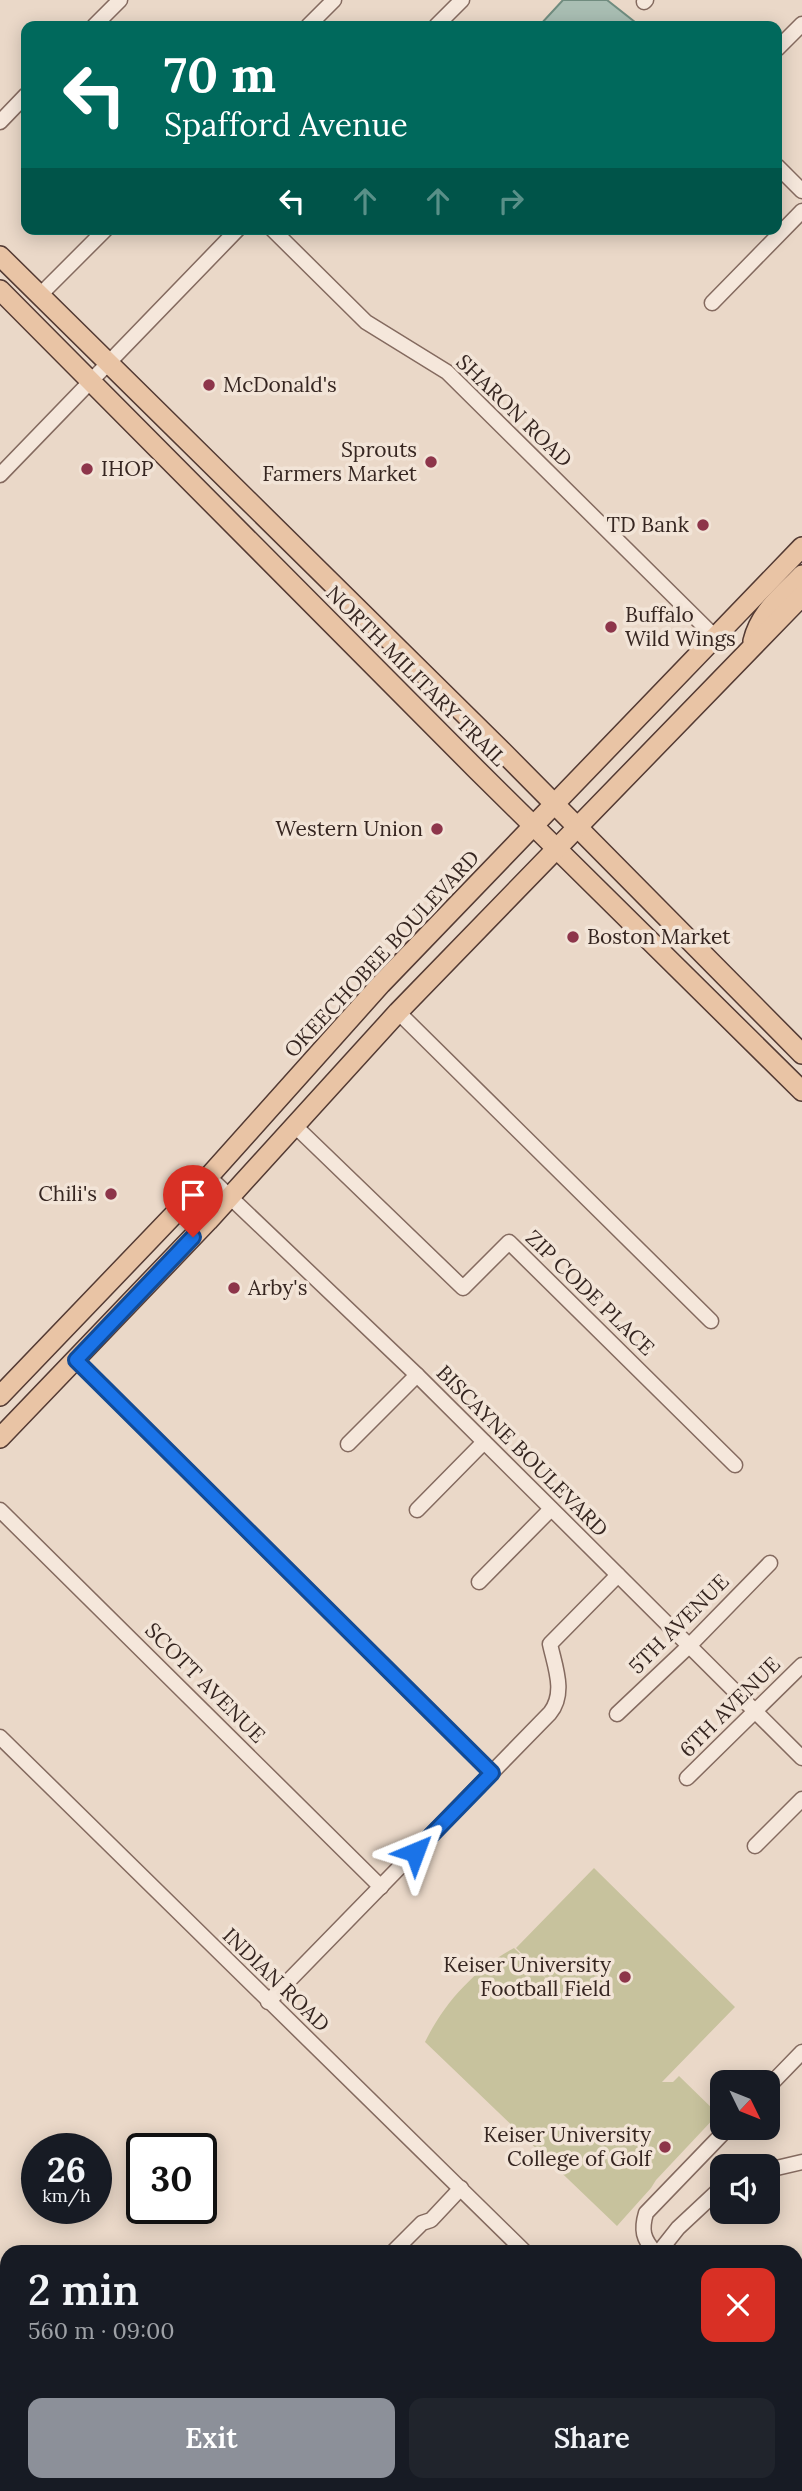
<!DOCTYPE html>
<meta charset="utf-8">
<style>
body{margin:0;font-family:Lora,serif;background:#20242c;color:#f1f3f6;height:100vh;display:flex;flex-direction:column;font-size:26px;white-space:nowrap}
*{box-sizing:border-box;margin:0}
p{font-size:23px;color:#9ea1a6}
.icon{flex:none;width:38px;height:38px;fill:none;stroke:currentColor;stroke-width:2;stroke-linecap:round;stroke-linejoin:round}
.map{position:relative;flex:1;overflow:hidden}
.details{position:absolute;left:0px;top:2245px;width:803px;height:247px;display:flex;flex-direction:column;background:#171b24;border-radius:21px 21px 0 0;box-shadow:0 4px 18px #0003}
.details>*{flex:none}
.banner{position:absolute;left:21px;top:21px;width:761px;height:214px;border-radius:14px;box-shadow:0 4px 18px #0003;background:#00695c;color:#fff;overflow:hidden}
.needle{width:46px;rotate:133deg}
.tools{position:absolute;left:710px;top:2070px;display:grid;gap:14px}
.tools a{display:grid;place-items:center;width:70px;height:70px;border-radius:14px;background:#171b24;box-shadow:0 4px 18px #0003;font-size:35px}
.speed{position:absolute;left:21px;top:2133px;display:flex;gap:14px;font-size:35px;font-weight:700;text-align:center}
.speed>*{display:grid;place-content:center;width:91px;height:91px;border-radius:50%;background:#171b24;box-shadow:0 4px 18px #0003;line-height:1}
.speed small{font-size:18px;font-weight:400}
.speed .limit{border:4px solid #111;border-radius:10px;background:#fff;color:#111}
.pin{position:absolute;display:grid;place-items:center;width:60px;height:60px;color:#fff;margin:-72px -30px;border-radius:50% 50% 50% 0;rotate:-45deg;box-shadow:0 0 7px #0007}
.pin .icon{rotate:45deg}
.me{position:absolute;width:77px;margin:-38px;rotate:44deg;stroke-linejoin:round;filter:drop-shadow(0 0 5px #0008)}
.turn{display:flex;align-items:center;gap:24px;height:147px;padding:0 28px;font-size:32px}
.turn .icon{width:91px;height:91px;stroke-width:2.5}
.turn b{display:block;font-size:49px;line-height:60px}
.lanes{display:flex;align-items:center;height:66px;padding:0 28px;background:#0003;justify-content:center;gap:35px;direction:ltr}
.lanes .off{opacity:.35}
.round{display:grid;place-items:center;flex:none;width:74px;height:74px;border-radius:14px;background:#20242c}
.headline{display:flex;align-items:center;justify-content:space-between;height:119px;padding:0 28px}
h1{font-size:42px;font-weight:600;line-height:52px}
.button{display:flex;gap:14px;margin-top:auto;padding:14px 28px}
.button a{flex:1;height:80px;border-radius:14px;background:#8c9099;color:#fff;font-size:28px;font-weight:600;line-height:80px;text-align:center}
.button a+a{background:#20242c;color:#f1f3f6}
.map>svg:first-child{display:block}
</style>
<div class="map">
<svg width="802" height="2491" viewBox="0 0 802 2491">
<rect width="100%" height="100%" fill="#ead8c8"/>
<path fill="#c7c29d" d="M594,1868L735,2007L662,2082H673L679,2076L718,2114L656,2180L651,2188L617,2226L425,2042C444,2003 475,1969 514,1948L559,1991L516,1948Z"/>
<g fill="#a9beb3" stroke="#708c7f" stroke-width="2">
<path d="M563,0H607L640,26H539Z"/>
<path d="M218,2485H290L294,2491H218Z"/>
</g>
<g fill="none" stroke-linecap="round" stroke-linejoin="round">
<g stroke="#846a5f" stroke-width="17">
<g id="minor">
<path d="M644,2L646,0"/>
<path d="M94,26L120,0"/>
<path d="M308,26L334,0"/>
<path d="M436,26L462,0"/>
<path d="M777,49L802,24"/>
<path d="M0,122L26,95"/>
<path d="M777,166L802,191"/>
<path d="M272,229L366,322L447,372L715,637"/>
<path d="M40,295L106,229"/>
<path d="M712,303L802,211"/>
<path d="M0,475L238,229"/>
<path d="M398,1012L711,1321"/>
<path d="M294,1125L463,1288L509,1242L735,1465"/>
<path d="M209,1177L417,1375L802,1758"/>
<path d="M76,1360L492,1773"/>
<path d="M348,1444L417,1375"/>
<path d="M0,1510L381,1887"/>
<path d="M417,1510L484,1442"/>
<path d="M479,1582L551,1509"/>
<path d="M617,1714L689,1646L770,1563"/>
<path d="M0,1737L525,2252"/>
<path d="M687,1778L802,1665"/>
<path d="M755,1846L802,1799"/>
<path d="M268,2002L550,1713C566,1693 555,1667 550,1644L618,1575"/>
<path d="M768,2087L802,2052"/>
<path d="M768,2170L802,2162"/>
<path d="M393,2252L422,2223L431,2220L461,2188"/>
<path d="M655,2252C643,2239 641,2230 646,2213L728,2128"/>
<path d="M659,2252L678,2228L723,2186"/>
<path d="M0,2433L7,2431"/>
<path d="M629,2485L636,2491"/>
</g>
</g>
<g stroke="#533a33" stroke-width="22">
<g id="major">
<path d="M0,256L501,750L802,1054"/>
<path d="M0,290L477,770L802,1091"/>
<path d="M753,641C760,612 781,597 802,575"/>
<path d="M0,1396L185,1203L381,984L802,547"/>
<path d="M0,1438L208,1221L398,1012L802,596"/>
</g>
</g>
<use href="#minor" stroke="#f5e7db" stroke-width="14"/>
<use href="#major" stroke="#e9c4a5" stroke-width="19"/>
</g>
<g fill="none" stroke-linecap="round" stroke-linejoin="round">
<g stroke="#114b97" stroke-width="18">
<path id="route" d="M193,1237L76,1360L492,1773L415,1852"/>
</g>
<use href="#route" stroke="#1a73e8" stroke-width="12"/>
</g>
<g fill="#8d354a" stroke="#f2e4d7" stroke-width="2.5">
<circle cx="209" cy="385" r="7"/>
<circle cx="431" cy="462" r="7"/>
<circle cx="87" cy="469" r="7"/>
<circle cx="703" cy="525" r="7"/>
<circle cx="611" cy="627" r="7"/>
<circle cx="437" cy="829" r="7"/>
<circle cx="573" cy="937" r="7"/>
<circle cx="111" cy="1194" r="7"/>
<circle cx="234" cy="1288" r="7"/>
<circle cx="625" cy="1977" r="7"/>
<circle cx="665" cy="2147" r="7"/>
</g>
<g text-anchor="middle" stroke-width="7" stroke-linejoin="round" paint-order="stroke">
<g font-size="21" fill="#362621" stroke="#f2e4d7" text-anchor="end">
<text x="223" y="392" text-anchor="start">McDonald's</text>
<text x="417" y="457">Sprouts<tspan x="417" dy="24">Farmers Market</tspan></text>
<text x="101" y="476" text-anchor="start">IHOP</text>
<text x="689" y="532">TD Bank</text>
<text x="625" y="622" text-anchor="start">Buffalo<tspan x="625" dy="24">Wild Wings</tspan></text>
<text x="423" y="836">Western Union</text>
<text x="587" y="944" text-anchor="start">Boston Market</text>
<text x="97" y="1201">Chili's</text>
<text x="248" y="1295" text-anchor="start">Arby's</text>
<text x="611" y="1972">Keiser University<tspan x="611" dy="24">Football Field</tspan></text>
<text x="651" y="2142">Keiser University<tspan x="651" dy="24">College of Golf</tspan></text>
</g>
<g font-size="21" fill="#362621" stroke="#f2e4d7">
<text transform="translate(514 411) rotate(44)" y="7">SHARON ROAD</text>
<text transform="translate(416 676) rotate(45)" y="7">NORTH MILITARY TRAIL</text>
<text transform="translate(382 954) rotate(-47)" y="7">OKEECHOBEE BOULEVARD</text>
<text transform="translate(590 1293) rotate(44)" y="7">ZIP CODE PLACE</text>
<text transform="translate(522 1451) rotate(45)" y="7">BISCAYNE BOULEVARD</text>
<text transform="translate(679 1624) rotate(-45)" y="7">5TH AVENUE</text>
<text transform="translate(205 1683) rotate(45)" y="7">SCOTT AVENUE</text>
<text transform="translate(730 1707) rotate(-45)" y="7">6TH AVENUE</text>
<text transform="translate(276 1980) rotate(44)" y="7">INDIAN ROAD</text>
</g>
</g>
</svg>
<div class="tools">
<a><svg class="needle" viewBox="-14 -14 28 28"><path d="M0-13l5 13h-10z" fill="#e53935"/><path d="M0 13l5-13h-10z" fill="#9ea1a6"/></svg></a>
<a><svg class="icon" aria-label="sound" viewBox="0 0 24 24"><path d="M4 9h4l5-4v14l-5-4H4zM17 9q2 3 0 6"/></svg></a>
</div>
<div class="speed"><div>26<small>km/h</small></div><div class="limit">30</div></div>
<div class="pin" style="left:193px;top:1237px;background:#d93025"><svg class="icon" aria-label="arrive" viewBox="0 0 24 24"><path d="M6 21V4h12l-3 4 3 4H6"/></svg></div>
<svg class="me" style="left:415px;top:1852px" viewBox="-20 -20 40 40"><path d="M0-17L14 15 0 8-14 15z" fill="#1a73e8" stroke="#fff" stroke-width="4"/></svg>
<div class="banner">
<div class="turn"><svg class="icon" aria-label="left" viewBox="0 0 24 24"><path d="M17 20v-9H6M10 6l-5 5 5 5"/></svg><div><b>70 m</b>Spafford Avenue</div></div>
<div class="lanes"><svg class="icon" aria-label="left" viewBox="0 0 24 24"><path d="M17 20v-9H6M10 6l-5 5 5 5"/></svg><svg class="icon off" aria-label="ahead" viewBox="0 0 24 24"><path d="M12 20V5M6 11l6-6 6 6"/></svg><svg class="icon off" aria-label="ahead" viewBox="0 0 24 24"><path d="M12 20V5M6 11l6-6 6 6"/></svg><svg class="icon off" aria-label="right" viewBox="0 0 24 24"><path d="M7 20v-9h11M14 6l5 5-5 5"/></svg></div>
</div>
<section class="details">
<div class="headline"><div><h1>2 min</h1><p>560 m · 09:00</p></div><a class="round" style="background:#d93025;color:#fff"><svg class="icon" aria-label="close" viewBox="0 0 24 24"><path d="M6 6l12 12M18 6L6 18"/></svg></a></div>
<div class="button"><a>Exit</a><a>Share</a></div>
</section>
</div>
